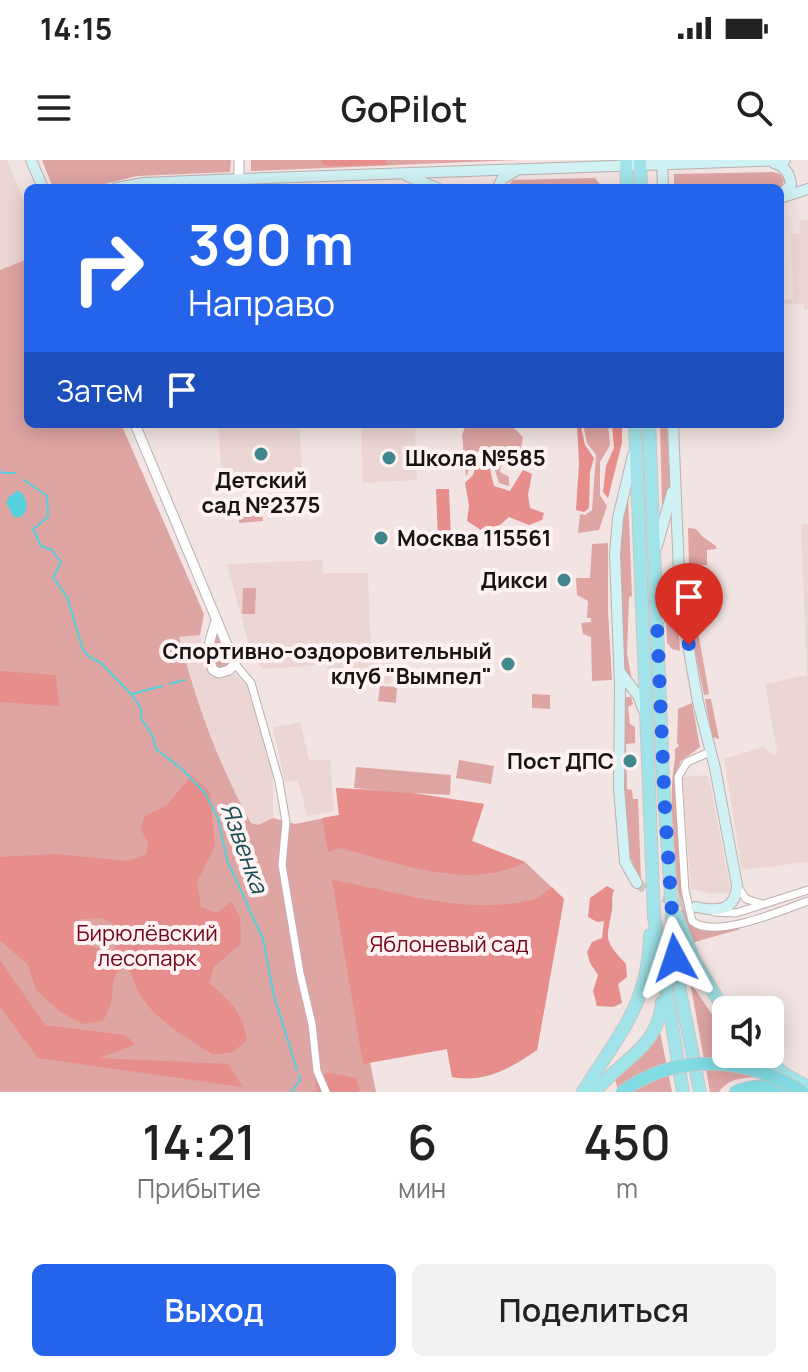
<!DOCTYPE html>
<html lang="ru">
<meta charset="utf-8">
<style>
body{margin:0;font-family:Manrope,sans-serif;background:#f2f2f2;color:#222;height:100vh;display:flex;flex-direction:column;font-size:30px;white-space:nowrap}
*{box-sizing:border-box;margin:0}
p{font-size:26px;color:#767676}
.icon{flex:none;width:44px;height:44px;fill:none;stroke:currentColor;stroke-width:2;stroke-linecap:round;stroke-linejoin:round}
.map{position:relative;height:932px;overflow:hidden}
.drawer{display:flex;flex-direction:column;background:#fff;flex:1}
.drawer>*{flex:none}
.banner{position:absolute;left:24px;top:24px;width:760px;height:244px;border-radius:12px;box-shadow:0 4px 20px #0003;background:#2563eb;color:#fff;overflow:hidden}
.controls{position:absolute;left:712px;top:836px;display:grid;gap:16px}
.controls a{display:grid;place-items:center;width:72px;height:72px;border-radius:12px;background:#fff;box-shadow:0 4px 20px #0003;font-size:40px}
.pin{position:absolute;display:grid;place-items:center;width:68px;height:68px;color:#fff;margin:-82px -34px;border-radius:50% 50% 50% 0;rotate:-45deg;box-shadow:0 0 8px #0007}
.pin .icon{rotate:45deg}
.me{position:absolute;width:88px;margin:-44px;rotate:355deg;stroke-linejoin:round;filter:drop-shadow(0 0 6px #0008)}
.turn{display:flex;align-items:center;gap:28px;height:168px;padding:0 32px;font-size:36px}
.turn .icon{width:104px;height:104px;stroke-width:2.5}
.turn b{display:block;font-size:56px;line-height:68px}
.then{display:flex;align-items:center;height:76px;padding:0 32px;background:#0003;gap:16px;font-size:30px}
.eta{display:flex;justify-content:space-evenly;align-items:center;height:136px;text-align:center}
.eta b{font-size:48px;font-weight:600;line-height:56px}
.button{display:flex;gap:16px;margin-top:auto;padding:16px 32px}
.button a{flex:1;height:92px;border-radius:12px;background:#2563eb;color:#fff;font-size:32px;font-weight:600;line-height:92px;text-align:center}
.button a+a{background:#f2f2f2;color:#222}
.status{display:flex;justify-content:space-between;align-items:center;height:56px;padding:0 40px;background:#fff;direction:ltr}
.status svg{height:22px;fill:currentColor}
header{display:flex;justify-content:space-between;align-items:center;height:104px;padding:0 32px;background:#fff;font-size:36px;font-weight:600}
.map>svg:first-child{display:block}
</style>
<div class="status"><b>14:15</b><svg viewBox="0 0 49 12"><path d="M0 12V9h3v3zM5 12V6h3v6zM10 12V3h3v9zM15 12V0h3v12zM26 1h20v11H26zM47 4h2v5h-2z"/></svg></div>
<header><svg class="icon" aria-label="menu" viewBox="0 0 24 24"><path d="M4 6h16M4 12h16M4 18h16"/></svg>GoPilot<svg class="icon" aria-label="search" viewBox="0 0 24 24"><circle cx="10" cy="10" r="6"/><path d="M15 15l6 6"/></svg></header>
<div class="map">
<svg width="808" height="932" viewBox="0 0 808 932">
<rect width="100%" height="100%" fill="#f2e4e3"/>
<g fill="#ecd6d4">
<path d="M0,0H7L28,51V99L0,110Z"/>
<path d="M808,60V149L804,150L803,144H781L780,140L793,139L791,74H800L799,61Z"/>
<path d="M218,264H295L300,271L302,317L222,321Z"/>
<path d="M361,264H415L417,320L363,323Z"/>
<path d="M808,364V702L742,710L724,599L763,587L776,596L777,591L765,524L807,515L801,365Z"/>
<path d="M322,400L323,413H368L371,495L391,498V523L329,522L327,505L263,509L252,497L227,404Z"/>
<path d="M200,475L212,517L235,514L248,527L265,574L273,609V658L258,665L251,663L229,623L193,529L179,476Z"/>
<path d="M300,562L309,600H330L334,651L307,656L298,620L285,622L273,568Z"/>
<path d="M707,615L709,618L731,733L712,734L691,729L682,617Z"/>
</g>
<g fill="#dea5a3">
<path d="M42,0H231L230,12L137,16L88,28H53Z"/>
<path d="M251,0H519L251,11Z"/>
<path d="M773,12L780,14L784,20L780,31V28H674V14Z"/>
<path d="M595,18L603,28H506L513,20Z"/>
<path d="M28,99V264H121L204,454L200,475L179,477C196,542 218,604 251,663L258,665L273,658L295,664L339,655L336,628L376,630L354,628L356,607L451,615L450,635L414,633L484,644L472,681L525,702L564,739L537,890C511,908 485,923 452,917L447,889L370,902L376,932H0V110Z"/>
<path d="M466,264H510L523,277L521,288H503L500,312L509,317V326L499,323L488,288L477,292L466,317L462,275Z"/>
<path d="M583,264H608L610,285L600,302V335L607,346L599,370L578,373L580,354L585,355L592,350L596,295L587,283Z"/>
<path d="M660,264H667L670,334L667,344H662Z"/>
<path d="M628,336L632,436L629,437L627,493L633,526L624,509L621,454L620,378Z"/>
<path d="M261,346L263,361L239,363L238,347Z"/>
<path d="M688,368L696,369L703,377L716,386V389L707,390V405H689Z"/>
<path d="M608,383V451L612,520L592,521L591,477L583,474L581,463L591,462V458H587L588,441L577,435L576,418H590L592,384Z"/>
<path d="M243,428H256L255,454H242Z"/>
<path d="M686,431L696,460L709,534L704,535L683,432Z"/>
<path d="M672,453L678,457L680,491L672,489L667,483L666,457Z"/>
<path d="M216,461L235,504L219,513L209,499Z"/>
<path d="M380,526L397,527L396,543L378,541Z"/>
<path d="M532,534L550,535V549L532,548Z"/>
<path d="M625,537H631L633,544L628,547L630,564L635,567V583L626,584L627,629L632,630L633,639H638L641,720L629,695L623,626Z"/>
<path d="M705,539H711L719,579L712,577Z"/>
<path d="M692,543L700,587L681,601L674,617L683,744C693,786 711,765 741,769L691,783C674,733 671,678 672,626C672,613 676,602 675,589L679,586L677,582L678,549Z"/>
<path d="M459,600L494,606L491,624L456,618Z"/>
<path d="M690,822L726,875V894H743L768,917C751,918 730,915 719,932H710Z"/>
<path d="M660,872L672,932H619L615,920L653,884Z"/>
</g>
<g fill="#e78d8b" fill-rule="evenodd">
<path d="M322,0H386L387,5L330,6L322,5Z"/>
<path d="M612,264H622V283L608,338L603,332L606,306L614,288Z"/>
<path d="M577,265L581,267L585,285L594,298L590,312L589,348L584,352L576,350L579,304Z"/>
<path d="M486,292L494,326L510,331L523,310L532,314L528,335L530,348L544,353L542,360L529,365L509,357L500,365L481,370L467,361L469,345L465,323L473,315L480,294Z"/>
<path d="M436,329H449L451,380H438Z"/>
<path d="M0,511L56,515L59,546L0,542Z"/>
<path d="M192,615L210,632L215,686L197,722L201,747L217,753L231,742L240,757L241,783L214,807L209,823C231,842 242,851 247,880L233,892L213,895C188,878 154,860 139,833C132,821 136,817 124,806C109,817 115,826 111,842C109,849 106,855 103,861L83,864L59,851L36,830L28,805L0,780V697L55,694L128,701L146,694L148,684L141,669L144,657L168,644ZM103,758L117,766L119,779L114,790L107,791L82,784L77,772L81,759Z"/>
<path d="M336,628L409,633L484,644L472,681L525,702C470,731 398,703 340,688L328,692L322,658L339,655Z"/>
<path d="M332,720C397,731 465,756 531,740C538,739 545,732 552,727L564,739L537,890C511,908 485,923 452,917L447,889L363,904Z"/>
<path d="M607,726L614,730C611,738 613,742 612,750C606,781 604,780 626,804L627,817L618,824L622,843L613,847L597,846L593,831L598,815L590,803L587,792L592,782L602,778L604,761L597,762L588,757L590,738Z"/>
<path d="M0,800L45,865L125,875L135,884L100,898L228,904L243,927L38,898L0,847Z"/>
<path d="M329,913L356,918L360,929L357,932H317L315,917Z"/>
</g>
<path fill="#54d1db" d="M17,331L22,333C28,342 29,349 21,357H14L6,343L9,337Z"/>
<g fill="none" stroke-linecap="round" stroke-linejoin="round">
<g stroke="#54d1db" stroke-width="2">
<path d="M0,311L3,313H15"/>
<path d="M24,320L47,336L48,357L33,369L41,386L52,390L61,402L53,417L67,437L83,490L91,498L101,503L131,534L141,548V558L152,575L156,589L182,609L205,633L218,658L227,700L263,779L274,836L297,910"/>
<path d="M170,524L184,520"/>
<path d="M132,534L162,526"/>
<path d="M291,932L300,920L299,915"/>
</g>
<path stroke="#d1c5c4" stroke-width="10" stroke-dasharray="10 5" stroke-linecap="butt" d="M637,723L654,735L696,747"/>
<g stroke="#bdafaf" stroke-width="9">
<g id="minor">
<path d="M235,504L251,523L279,621L286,662L282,705L300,813L312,864L317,911L326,932"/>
<path d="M710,592L687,602L678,617L685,730L692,761C714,780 783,750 808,741"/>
<path d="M738,727L746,739L762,744"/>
<path d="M714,752L736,753L808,730"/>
</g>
</g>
<g stroke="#bdafaf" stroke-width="11">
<g id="tertiary">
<path d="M239,19V0"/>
<path d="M135,264L235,504L229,510L219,513L213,510C205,491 210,480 216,461"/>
</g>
</g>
<g stroke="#bdafaf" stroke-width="12">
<g id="secondary">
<path d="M31,0L43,28"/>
<path d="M662,2L663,28"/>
<path d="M774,3C785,6 790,14 791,25L780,35"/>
<path d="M407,16L437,28"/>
<path d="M116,28L144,23L239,19L785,0"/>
<path d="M498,28L502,19L514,12"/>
<path d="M780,38L808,29"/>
<path d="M673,264L680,439L698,542L715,608L737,725C736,751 717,752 696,747"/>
<path d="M633,295L618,358L615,394L620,527L619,628L625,702L637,723"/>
<path d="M657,386L672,332"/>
<path d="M657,462L668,449H682"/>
<path d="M620,512L639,537L643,549"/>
</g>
</g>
<g stroke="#c8c7c6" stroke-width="14">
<g id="primary">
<path d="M626,0L627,28"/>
<path d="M640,0L641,28"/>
<path d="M635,264L654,757L683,932"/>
<path d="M649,264L663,620L674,780L680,831L700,932"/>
<path d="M677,756L693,798L726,853"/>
<path d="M760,894L783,913L808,927"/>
<path d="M583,932C617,876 649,846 650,775"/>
<path d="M595,932C621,899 658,889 662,842"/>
</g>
</g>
<g stroke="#c8c7c6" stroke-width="14">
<path id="trunk" d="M736,932C752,925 766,924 781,932"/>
</g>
<use href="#minor" stroke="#fff" stroke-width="7"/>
<use href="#tertiary" stroke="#fff" stroke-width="9"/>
<use href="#secondary" stroke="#d0f2f4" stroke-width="10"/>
<use href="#primary" stroke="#a0e4e9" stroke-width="12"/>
<use href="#trunk" stroke="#80dbe2" stroke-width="12"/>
<g stroke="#c8c7c6" stroke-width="14" stroke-linecap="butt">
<path id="trunk-bridge" d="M622,932C676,892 747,897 802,932"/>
</g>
<use href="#trunk-bridge" stroke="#80dbe2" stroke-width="12"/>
</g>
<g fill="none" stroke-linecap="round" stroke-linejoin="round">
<path stroke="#2563eb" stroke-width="14" stroke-dasharray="0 25.2" d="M675,798L665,650L657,462L668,449H682L689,485"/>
</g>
<g fill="#40888e" stroke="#fef2f2" stroke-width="3">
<circle cx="261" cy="294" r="8"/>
<circle cx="389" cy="298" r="8"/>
<circle cx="381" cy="378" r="8"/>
<circle cx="564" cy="420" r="8"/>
<circle cx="508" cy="504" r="8"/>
<circle cx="630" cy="601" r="8"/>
</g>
<g text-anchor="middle" stroke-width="8" stroke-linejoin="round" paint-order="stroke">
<g font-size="22" font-weight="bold" fill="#181413" stroke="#fef2f2" text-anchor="end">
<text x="405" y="306" text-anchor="start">Школа №585</text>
<text x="261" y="328" text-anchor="middle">Детский<tspan x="261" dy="25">сад №2375</tspan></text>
<text x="397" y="386" text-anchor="start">Москва 115561</text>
<text x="548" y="428">Дикси</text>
<text x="492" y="499">Спортивно-оздоровительный<tspan x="492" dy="25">клуб "Вымпел"</tspan></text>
<text x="614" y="609">Пост ДПС</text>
</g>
<g font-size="22" fill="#740418" stroke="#fef2f2">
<text x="147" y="781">Бирюлёвский<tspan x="147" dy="25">лесопарк</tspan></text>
<text x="449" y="792">Яблоневый сад</text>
</g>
<g font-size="24" font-style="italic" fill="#184e53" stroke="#fef2f2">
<text transform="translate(244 688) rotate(70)" y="8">Язвенка</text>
</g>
</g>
</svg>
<div class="controls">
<a><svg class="icon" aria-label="sound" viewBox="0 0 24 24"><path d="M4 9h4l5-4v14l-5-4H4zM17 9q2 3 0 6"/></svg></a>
</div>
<div class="pin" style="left:689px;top:485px;background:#d93025"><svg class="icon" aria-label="arrive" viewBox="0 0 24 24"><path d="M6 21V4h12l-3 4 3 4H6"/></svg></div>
<svg class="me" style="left:675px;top:798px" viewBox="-20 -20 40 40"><path d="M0-17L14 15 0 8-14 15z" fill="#2563eb" stroke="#fff" stroke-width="4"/></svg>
<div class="banner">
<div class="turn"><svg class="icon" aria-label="right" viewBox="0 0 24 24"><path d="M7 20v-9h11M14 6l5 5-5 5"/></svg><div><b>390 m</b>Направо</div></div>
<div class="then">Затем<svg class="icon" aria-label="arrive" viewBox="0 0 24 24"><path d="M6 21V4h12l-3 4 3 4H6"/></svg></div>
</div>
</div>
<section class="drawer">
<div class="eta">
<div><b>14:21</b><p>Прибытие</p></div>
<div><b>6</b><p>мин</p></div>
<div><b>450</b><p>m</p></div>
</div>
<div class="button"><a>Выход</a><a>Поделиться</a></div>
</section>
